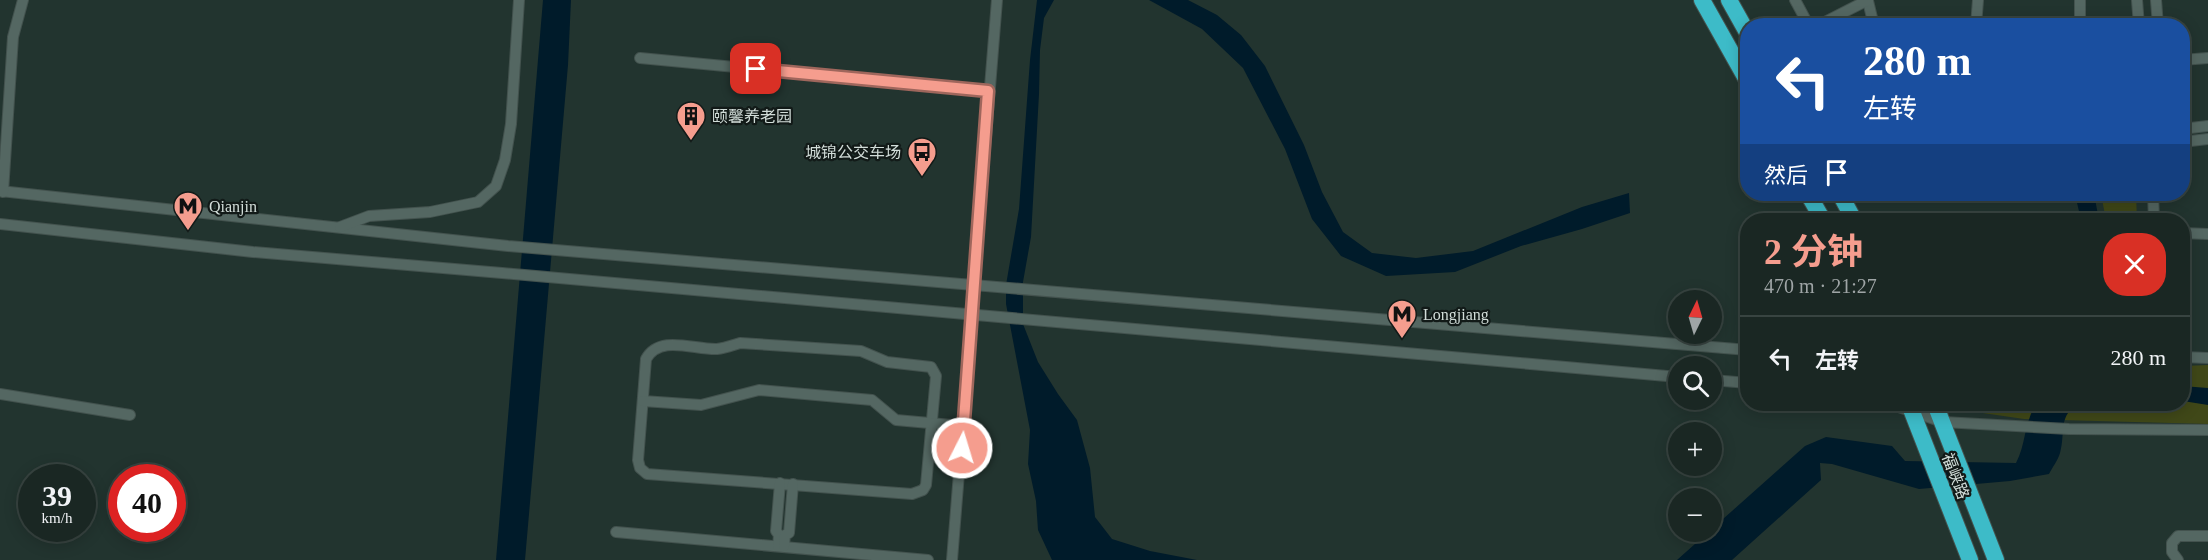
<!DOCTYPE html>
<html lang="zh">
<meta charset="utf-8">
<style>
body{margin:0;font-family:"Times New Roman","Noto Sans SC",serif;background:#232f2b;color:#f1f3f6;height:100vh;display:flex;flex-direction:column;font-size:22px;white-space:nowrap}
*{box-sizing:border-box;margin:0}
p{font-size:20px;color:#9fa5a6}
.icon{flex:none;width:33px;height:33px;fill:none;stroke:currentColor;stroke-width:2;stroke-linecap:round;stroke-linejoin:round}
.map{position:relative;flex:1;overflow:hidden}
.panel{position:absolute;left:1740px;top:213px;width:450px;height:198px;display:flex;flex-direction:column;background:#1a2723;border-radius:24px;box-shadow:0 3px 15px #0003,0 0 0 2px #384441}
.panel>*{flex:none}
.hud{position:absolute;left:1740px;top:18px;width:450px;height:183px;border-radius:24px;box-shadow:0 3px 15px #0003,0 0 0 2px #384441;background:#1a4fa0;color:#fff;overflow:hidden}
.needle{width:39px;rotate:5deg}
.fabs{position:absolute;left:1668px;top:290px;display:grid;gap:12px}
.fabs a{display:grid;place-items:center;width:54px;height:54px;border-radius:50%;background:#1a2723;box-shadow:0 3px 15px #0003,0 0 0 2px #384441;font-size:30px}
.speed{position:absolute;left:18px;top:464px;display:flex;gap:12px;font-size:30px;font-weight:700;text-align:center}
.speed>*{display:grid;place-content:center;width:78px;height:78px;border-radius:50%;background:#1a2723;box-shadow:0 3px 15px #0003,0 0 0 2px #384441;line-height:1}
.speed small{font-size:15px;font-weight:400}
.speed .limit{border:9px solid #d22;background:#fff;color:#111}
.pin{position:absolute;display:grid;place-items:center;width:51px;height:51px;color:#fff;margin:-26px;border-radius:12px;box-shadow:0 3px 9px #0006}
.me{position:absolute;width:66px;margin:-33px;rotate:5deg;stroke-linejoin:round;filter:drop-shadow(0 0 4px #0008)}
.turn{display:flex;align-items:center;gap:21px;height:126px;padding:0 24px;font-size:27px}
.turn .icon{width:78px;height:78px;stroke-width:2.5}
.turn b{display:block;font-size:42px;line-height:51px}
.then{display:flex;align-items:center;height:57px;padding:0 24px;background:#0003;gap:12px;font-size:22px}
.round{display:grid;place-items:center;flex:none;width:63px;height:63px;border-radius:24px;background:#232f2b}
.overview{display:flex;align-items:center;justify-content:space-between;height:102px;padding:0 24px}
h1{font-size:36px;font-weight:700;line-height:45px;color:#f59d8e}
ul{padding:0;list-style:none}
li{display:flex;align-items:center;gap:18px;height:84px;padding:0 24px;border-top:2px solid #384441}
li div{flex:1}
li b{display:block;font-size:22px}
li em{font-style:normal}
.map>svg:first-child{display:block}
</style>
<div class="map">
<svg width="2208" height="560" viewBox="0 0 2208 560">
<rect width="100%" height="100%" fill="#22342f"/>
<g fill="#404818">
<path d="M2101,194H2136L2137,220H2106Z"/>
<path d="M2208,365V424L2024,419L1962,410L1960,404H2182L2183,366Z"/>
</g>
<g fill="#001b2a">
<path d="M543,0H571L568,65L525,560H496Z"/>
<path d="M1037,0H1054L1044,18L1040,50L1039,94L1031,237L1023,282V324L1038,362L1058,394L1077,420L1090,468L1095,517L1112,539L1150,551L1197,560H1052L1038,530L1036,501L1028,464L1030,430L1006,304V285L1019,209L1030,60Z"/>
<path d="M1149,0H1188L1217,15L1241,35L1265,66L1304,145L1322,192L1343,232L1372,253L1416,258L1473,251L1582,207L1629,193L1630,213L1582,229L1521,246L1455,272L1386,276L1341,256L1312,219L1285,149L1243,68L1202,29Z"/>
<path d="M2075,194H2094L2099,220H2081Z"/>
<path d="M2182,386L2208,388V405L2183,401Z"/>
<path d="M2036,404H2080C2057,414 2066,433 2060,453C2058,460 2052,468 2049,474L2010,481L1919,489L1832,464L1820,463L1821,480L1732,560H1677L1805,446L1826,437L1892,446L1905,461L2016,463C2026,444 2024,423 2036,404Z"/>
</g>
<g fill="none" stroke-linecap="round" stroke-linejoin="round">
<g stroke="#43524e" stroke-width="12">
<g id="minor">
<path d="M1795,0L1809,26"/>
<path d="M2080,0V26"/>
<path d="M2137,0L2139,26"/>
<path d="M2156,0L2158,26"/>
<path d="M1868,1L1874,26"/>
<path d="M1817,26L1868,0"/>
<path d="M1976,26L1978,0"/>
<path d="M640,58L989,91"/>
<path d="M2182,60L2208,58"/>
<path d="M2182,129L2208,126"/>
<path d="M2182,142L2208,139"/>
<path d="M0,191L508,246L1748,350"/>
<path d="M3,192L13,37L23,0"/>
<path d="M2153,194L2154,220"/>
<path d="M0,224L253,252L502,273L1678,377"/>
<path d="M340,227L369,216L430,212L478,202L496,186L505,160L511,124L519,0"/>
<path d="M2182,233L2208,234"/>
<path d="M740,343L861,351L887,362L931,367L936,376L926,485L923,490L912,494L647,474L640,468L638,460L646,359C660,334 694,350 717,349C725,348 733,345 740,343Z"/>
<path d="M2182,357L2208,358"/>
<path d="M1712,380L1748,383"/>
<path d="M0,394L130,415"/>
<path d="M643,401L701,405L759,390L872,400L896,420L963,426"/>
<path d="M1890,404L1943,422L2069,429L2208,430"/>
<path d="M616,532L928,560"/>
<path d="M778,546L779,535L776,531L780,483"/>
<path d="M784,546L785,535L789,533L793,484"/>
<path d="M952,560L997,0"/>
<path d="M2178,560L2172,552V543L2178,536H2208"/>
</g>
</g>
<g stroke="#43524e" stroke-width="18">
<g id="highway">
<path d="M1702,0L1748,82"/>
<path d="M1729,0L1748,34"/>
<path d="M1808,194L1823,220"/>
<path d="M1840,194L1854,220"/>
<path d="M1909,404L1970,560"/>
<path d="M1935,404L1996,560"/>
</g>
</g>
<use href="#minor" stroke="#546762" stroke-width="10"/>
<use href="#highway" stroke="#3dbbc8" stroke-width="16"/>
</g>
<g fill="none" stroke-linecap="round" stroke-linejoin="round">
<g stroke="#9f665c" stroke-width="15">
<path id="route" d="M756,69L988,91L962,448"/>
</g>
<use href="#route" stroke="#f59d8e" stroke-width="10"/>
</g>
<defs>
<g id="building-pin" transform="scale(1.5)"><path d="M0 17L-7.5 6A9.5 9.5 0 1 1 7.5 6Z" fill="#f59d8e" stroke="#121a18"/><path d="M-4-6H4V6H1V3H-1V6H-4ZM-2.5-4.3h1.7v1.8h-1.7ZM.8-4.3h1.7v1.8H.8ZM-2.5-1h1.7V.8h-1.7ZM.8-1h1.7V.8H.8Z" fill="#111"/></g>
<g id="bus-pin" transform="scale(1.5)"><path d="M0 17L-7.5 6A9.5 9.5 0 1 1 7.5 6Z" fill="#f59d8e" stroke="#121a18"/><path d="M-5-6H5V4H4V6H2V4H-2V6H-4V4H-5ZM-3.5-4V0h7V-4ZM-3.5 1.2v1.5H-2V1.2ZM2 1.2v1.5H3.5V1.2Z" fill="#111"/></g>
<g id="metro-pin" transform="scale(1.5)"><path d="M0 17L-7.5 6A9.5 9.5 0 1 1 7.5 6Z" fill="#f59d8e" stroke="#121a18"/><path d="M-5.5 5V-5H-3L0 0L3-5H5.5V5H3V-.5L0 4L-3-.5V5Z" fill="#111"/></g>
</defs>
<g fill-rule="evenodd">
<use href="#building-pin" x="691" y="116"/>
<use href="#bus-pin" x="922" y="152"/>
<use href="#metro-pin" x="188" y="206"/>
<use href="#metro-pin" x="1402" y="314"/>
</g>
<g text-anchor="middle" stroke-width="4.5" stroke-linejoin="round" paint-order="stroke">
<g font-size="16" fill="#d2ddd9" stroke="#121a18" text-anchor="start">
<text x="712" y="122">颐馨养老园</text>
<text x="901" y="158" text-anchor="end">城锦公交车场</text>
<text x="209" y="212">Qianjin</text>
<text x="1423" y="320">Longjiang</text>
</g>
<g font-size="16" fill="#d2ddd9" stroke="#121a18">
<text transform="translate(1956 476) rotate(69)" y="6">福峡路</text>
</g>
</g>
</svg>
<div class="fabs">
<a><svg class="needle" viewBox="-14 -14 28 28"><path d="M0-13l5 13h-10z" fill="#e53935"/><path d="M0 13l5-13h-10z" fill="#9fa5a6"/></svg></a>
<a><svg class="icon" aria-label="search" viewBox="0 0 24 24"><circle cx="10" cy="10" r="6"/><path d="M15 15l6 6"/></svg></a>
<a>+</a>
<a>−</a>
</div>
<div class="speed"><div>39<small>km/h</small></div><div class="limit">40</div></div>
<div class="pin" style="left:756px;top:69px;background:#d93025"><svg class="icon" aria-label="arrive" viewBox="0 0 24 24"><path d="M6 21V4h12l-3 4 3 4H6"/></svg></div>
<svg class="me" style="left:962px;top:448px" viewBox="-20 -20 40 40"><circle r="17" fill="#f59d8e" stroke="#fff" stroke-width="3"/><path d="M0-11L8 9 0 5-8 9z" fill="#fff"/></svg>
<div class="hud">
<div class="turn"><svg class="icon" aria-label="left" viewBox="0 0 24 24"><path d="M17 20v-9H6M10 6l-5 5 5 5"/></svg><div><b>280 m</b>左转</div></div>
<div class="then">然后<svg class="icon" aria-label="arrive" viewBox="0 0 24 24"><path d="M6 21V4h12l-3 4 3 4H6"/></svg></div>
</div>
<section class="panel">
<div class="overview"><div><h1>2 分钟</h1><p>470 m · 21:27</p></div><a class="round" style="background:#d93025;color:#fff"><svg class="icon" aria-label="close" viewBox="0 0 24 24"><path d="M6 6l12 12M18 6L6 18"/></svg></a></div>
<ul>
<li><svg class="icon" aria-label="left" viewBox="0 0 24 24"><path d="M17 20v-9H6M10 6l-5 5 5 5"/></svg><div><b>左转</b></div><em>280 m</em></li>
</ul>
</section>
</div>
